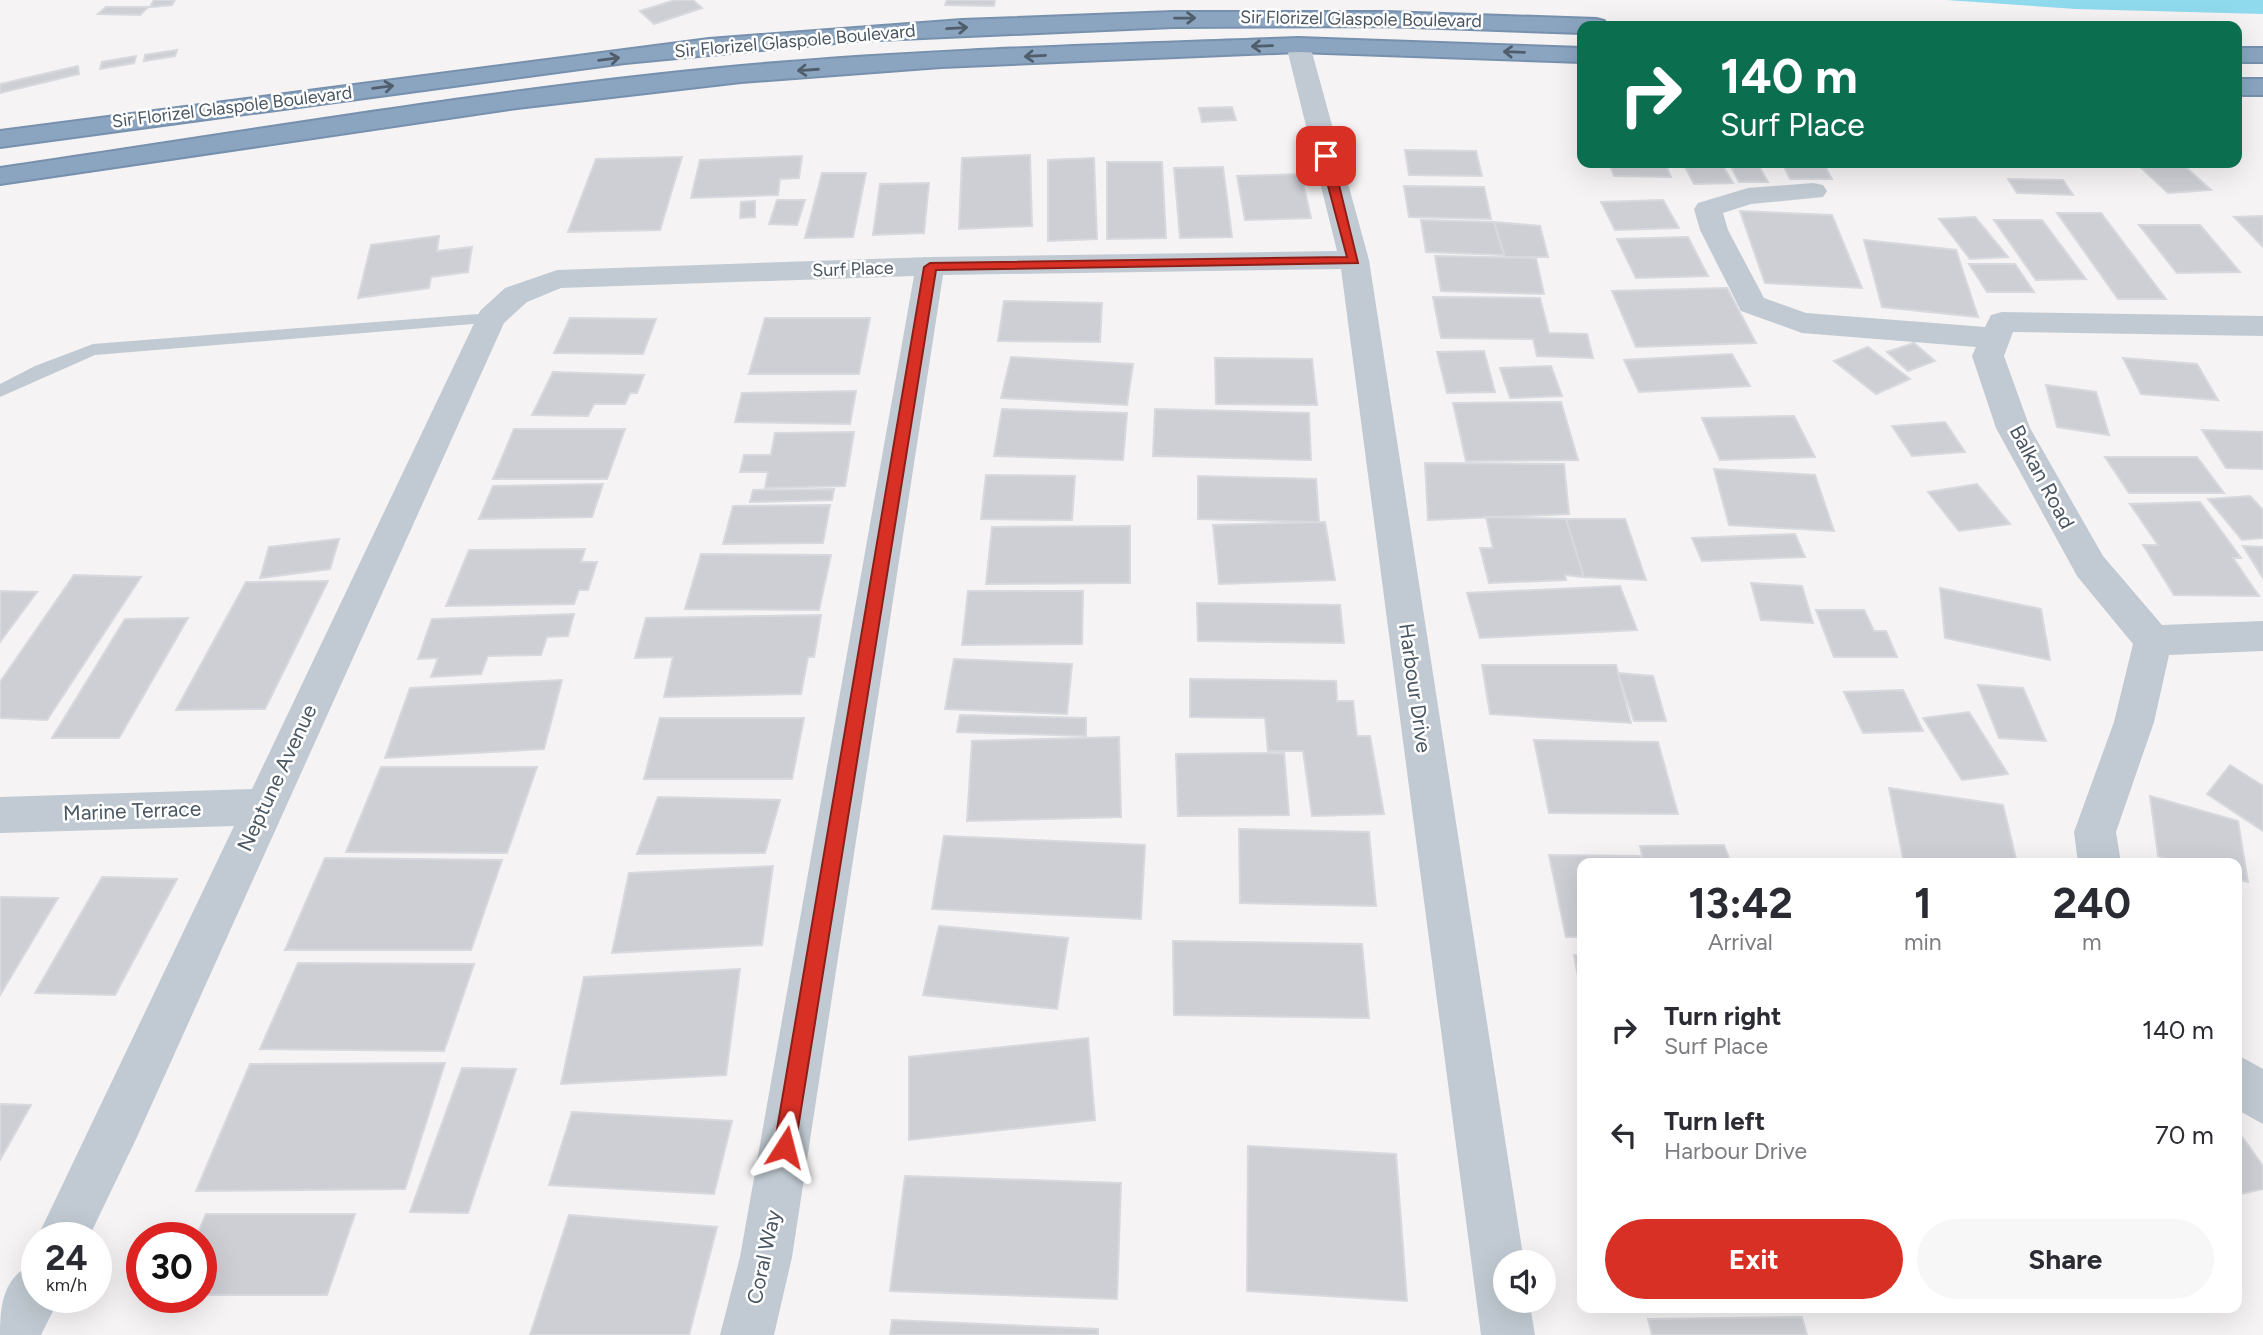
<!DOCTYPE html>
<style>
body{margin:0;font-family:Figtree,sans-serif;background:#f7f7f7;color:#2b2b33;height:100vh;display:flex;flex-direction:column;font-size:26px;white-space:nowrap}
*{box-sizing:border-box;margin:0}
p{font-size:23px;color:#7c7c81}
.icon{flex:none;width:38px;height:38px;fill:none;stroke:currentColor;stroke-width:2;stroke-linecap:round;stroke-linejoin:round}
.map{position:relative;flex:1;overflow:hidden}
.drawer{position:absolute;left:1577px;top:858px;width:665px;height:455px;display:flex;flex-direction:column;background:#fff;border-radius:14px;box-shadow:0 7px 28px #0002}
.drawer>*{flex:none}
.guide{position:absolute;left:1577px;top:21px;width:665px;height:147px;border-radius:14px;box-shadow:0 7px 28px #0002;background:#0b6e4f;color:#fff;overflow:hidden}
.controls{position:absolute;left:1493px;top:1250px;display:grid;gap:14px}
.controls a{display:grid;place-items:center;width:63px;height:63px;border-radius:50%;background:#fff;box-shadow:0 7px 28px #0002;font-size:35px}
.speed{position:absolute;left:21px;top:1222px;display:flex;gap:14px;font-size:35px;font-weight:700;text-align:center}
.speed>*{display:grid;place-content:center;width:91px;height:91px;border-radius:50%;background:#fff;box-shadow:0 7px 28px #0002;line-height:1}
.speed small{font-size:18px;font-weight:400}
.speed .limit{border:10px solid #d22;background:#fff;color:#111}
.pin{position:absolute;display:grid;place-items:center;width:60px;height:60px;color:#fff;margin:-30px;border-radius:14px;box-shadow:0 4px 10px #0006}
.me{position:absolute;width:77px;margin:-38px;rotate:9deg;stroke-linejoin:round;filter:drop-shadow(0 0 5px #0008)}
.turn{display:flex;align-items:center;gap:24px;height:147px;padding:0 28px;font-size:32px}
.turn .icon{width:91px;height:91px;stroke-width:2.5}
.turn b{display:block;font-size:49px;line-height:60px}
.eta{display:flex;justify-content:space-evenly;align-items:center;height:119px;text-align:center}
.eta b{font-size:42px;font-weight:700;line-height:49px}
.primary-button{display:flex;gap:14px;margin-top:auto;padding:14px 28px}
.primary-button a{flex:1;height:80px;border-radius:42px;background:#d93025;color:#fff;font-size:28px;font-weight:700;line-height:80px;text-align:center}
.primary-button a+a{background:#f7f7f7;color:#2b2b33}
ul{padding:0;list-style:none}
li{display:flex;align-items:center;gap:21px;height:105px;padding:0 28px}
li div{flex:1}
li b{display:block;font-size:26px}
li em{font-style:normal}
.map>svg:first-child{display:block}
</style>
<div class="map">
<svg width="2263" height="1335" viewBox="0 0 2263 1335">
<rect width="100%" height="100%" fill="#f5f3f3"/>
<path fill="#90daee" d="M1946,0H2263V14L2076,9Z"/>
<g fill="#cdcfd5" stroke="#d7d9de" stroke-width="2">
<path d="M154,0H175L172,5L150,7Z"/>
<path d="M675,0H693L702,8L654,24L640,11Z"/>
<path d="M947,0H995L994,6L945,5Z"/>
<path d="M106,7H148L140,15L98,14Z"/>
<path d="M177,50L175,56L144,61L145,55Z"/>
<path d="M136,56L134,63L100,69L102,62Z"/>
<path d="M78,66L79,74L0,93V84Z"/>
<path d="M1232,107L1236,120L1202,122L1199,108Z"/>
<path d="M1405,150L1476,151L1482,176L1409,175Z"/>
<path d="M1030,155L1032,226L959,229L962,158Z"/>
<path d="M802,156L799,178L780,179L778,195L691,198L700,160Z"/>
<path d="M682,157L660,230L568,232L596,159Z"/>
<path d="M1094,158L1097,239L1048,241V160Z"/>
<path d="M1107,162H1162L1166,238L1107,239Z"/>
<path d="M1609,163H1665L1671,177L1614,176Z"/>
<path d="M1683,163H1721L1733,183L1694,184Z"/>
<path d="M1729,163H1757L1768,182H1739Z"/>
<path d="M1782,163H1823L1832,179H1790Z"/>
<path d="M2181,163L2211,190L2168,193L2137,164Z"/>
<path d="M1223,167L1232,237L1180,238L1174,168Z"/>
<path d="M822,173H866L853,237L805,238Z"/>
<path d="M1301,174L1311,218L1245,220L1237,176Z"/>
<path d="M2008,179L2063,180L2073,195L2017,193Z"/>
<path d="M929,183L924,233L873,235L880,184Z"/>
<path d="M1404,186L1484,187L1491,219L1409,217Z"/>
<path d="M777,200H805L797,225L769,224Z"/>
<path d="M1663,200L1679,228L1615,230L1601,202Z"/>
<path d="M755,201V217L740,218L741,202Z"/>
<path d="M1740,211L1832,215L1862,288L1765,283Z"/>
<path d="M2057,213H2101L2166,299H2118Z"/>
<path d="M2263,216V247L2234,217Z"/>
<path d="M1975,217L2008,257L1970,259L1939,219Z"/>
<path d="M1421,220L1494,222L1504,255L1426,252Z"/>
<path d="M1994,220H2042L2086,279L2036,280Z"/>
<path d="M1494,222L1540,226L1548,257H1505Z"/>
<path d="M2139,225H2200L2240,272L2177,273Z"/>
<path d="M439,236L437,251L472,247L468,272L431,277L429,288L358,298L371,245Z"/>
<path d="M1688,237L1708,276L1636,278L1617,239Z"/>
<path d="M1864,240L1956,250L1978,317L1882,307Z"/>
<path d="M1435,256L1536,258L1544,294L1441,291Z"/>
<path d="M1969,264H2015L2034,292H1987Z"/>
<path d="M1727,288L1756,343L1636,347L1612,291Z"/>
<path d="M1433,297L1540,298L1549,333L1587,334L1593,358L1537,356L1533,339L1441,338Z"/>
<path d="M1004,301L1102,303L1100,342L998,341Z"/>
<path d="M570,318L656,319L643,354L554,353Z"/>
<path d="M765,318H870L859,374H749Z"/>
<path d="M1914,343L1935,361L1908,371L1887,352Z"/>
<path d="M1868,347L1910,379L1876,394L1834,361Z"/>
<path d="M1484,351L1495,392L1447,393L1437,352Z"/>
<path d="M1732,354L1750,386L1639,392L1624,360Z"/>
<path d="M1011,357L1133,364L1127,405L1001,398Z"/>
<path d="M1215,358L1312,359L1317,405L1216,404Z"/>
<path d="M2123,358L2197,364L2218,400L2141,394Z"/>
<path d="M1551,366L1562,396L1510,398L1500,368Z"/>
<path d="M553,372L644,375L637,393H630L625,404H594L588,416L532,415Z"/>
<path d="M2046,385L2096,392L2109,435L2057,427Z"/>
<path d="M856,391L850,424L735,422L742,393Z"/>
<path d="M1561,402L1578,460L1466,461L1453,403Z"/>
<path d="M1002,409L1127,413L1123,460L994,456Z"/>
<path d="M1155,409L1309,413L1311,460L1153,456Z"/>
<path d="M1794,416L1815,457L1720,460L1702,418Z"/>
<path d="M1945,422L1965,452L1912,456L1892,426Z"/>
<path d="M514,429H625L607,479H493Z"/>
<path d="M2202,430L2263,432V469L2226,468Z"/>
<path d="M854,432L845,486L765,488L768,472H740L744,455H771L775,433Z"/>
<path d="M2105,457H2197L2224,493H2129Z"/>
<path d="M1425,463L1564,464L1569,514L1428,520Z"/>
<path d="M1714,469L1815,475L1834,531L1729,525Z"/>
<path d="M986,475L1075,476L1072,520L981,519Z"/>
<path d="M1198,476L1316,479L1319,522L1198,519Z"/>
<path d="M603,484L592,517L479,519L493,486Z"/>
<path d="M1977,484L2010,524L1959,531L1928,492Z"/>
<path d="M834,489L832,500L750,502L753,490Z"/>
<path d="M2250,496L2263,510V538L2242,540L2208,499Z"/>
<path d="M2200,502L2241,558H2233L2259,596L2174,595L2143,545H2158L2130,504Z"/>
<path d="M830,505L823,543L723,544L733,506Z"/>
<path d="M1486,517L1566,519L1584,577L1565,575L1566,580L1489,583L1480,548H1493Z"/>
<path d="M1566,519H1625L1646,580L1584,577Z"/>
<path d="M1325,522L1335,580L1219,584L1213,525Z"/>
<path d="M1130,526V583L986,584L992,527Z"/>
<path d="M1795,534L1805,557L1702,561L1692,538Z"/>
<path d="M339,539L330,569L260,578L269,547Z"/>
<path d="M2243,546L2263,547V578Z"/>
<path d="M585,549L581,562H597L588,590H579L574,604L446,606L469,550Z"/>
<path d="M701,554L831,555L819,610L685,609Z"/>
<path d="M74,575L141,577L47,720L0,718V682Z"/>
<path d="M328,581L265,709L176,710L246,582Z"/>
<path d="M1751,583L1802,586L1813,623L1761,620Z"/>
<path d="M1620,586L1637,630L1480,638L1467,593Z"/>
<path d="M1940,588L2041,609L2050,660L1945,638Z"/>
<path d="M0,591L37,592L0,642Z"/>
<path d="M968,591H1083L1082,644L962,645Z"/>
<path d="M1197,603L1340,605L1344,643L1198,641Z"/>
<path d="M1816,610H1864L1874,631H1886L1897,657H1834Z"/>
<path d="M574,614L568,636L547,637L541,655L488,656L481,674L431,677L438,658L418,659L432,619Z"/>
<path d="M821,615L814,657H808L801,694L664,697L673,657L635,658L646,618Z"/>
<path d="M188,618L119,738H52L125,619Z"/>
<path d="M954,659L1072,664L1067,714L945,709Z"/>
<path d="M1482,665H1616L1631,723L1490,714Z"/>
<path d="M1618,673L1653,676L1666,721H1634Z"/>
<path d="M1190,679L1336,681L1337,701H1353L1357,736H1370L1384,814L1312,816L1303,751H1268L1265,718L1190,717Z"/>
<path d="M562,680L544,749L385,758L410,688Z"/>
<path d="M1978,685L2023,688L2046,741L1999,738Z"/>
<path d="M1903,690L1923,731L1863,733L1844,692Z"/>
<path d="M1969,712L2008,774L1962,780L1923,718Z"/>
<path d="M960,715L1086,718V736L957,732Z"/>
<path d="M660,718H804L792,779H644Z"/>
<path d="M1119,737L1121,817L967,821L972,741Z"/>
<path d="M1534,740L1658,742L1678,814L1549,813Z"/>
<path d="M1284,753L1289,815L1178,816L1176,754Z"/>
<path d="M2230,765L2263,786V831L2207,794Z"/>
<path d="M381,767H537L507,853L346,852Z"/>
<path d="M1889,788L2003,805L2017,863H1904Z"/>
<path d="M2150,796L2238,821L2248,882L2236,879V863H2180L2158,856Z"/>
<path d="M658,797L780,800L765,853L637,854Z"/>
<path d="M1239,829L1369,832L1376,906L1240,903Z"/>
<path d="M944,836L1145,845L1141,919L932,909Z"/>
<path d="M1724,845L1731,863H1644L1640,846Z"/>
<path d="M1549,855L1640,856L1642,863H1582V937H1566Z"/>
<path d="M325,858L502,860L471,950H285Z"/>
<path d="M773,866L762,945L612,953L629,873Z"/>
<path d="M102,877L177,879L115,995L35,993Z"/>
<path d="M0,897L58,898L0,995Z"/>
<path d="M939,926L1068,938L1057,1009L923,995Z"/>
<path d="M1173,941L1362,944L1369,1018L1174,1015Z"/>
<path d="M1574,955H1582V998Z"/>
<path d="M298,963L474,964L444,1051L260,1049Z"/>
<path d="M740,969L726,1075L561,1084L584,977Z"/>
<path d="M1088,1038L1095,1120L909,1140V1057Z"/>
<path d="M445,1063L405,1189L196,1191L250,1064Z"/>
<path d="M462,1068L516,1069L468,1213L410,1212Z"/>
<path d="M0,1104L31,1105L0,1160Z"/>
<path d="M572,1112L732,1121L714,1194L549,1185Z"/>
<path d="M2236,1128L2263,1166V1189L2236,1195Z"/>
<path d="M1248,1146L1396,1154L1407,1301L1247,1291Z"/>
<path d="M905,1176L1121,1183L1117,1299L890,1291Z"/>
<path d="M206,1214H355L327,1295H201V1237H196Z"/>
<path d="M569,1215L717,1227L689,1335H530Z"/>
<path d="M1802,1317L1807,1335H1652L1648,1319Z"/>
<path d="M892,1320L1098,1329V1335H890Z"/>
</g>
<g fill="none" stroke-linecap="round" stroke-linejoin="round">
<g stroke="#7690ad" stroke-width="4">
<g id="highway">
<path d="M1173,12H1385L1596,19L1604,21L1608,26H1582V33L1385,26L1173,27L856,41L625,63L0,147V131L709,39L962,20Z"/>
<path d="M1298,38L1582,48V62L1298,52L941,67L741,82L517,108L0,184V168C246,132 493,89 741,66C926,49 1112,45 1298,38Z"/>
<rect x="2236" y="48" width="27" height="14"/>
<rect x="2236" y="79" width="27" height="16"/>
</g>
</g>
<path fill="#c1cad2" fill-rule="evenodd" d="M491,313L497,314V322L95,355L0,397V384L35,366L93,344Z"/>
<g fill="#c1cad2" fill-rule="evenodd">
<path d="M1298,38L1307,40L1310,45L1369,260L1524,1262H1505V1300H1529L1535,1335H1481L1341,269L943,275L792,1257L774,1335H720L740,1257L914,276L561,288L527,302L504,323L137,1137L89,1237L37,1238L234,826L0,833V797L252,789L480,311L505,288L557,270L930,257L1337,251L1286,45L1289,40Z"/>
<path d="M1813,183L1823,185L1827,191L1823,197L1751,204L1723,213L1728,230L1764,298L1806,313L1985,327L1991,315L2002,312L2263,316V336L2013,332L2004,356L2030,428L2103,556L2162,625L2263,621V651L2169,655L2154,722L2116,832L2121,863H2078L2074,832L2114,722L2133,644L2077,576L1996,428L1972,356L1976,347L1802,333L1741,311L1700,230L1694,209L1698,203L1748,188Z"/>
<path d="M2236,1054L2263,1069V1124L2236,1109Z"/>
<path d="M37,1262V1297H60L41,1335H0C0,1302 4,1275 37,1262Z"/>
</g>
<use href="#highway" fill="#8ba5c1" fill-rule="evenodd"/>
</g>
<defs><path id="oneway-shaft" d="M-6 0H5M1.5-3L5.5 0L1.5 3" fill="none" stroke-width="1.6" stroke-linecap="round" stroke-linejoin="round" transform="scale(1.75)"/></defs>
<g stroke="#505e6b">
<use href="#oneway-shaft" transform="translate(1185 18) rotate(-1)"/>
<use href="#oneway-shaft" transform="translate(957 28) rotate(-3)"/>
<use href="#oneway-shaft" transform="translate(1262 46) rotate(178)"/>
<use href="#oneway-shaft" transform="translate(1514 52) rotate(-178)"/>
<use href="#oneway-shaft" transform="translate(1035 56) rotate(177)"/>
<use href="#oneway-shaft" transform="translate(609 59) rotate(-7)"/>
<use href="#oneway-shaft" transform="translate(808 70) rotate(176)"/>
<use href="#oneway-shaft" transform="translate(383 87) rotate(-7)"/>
</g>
<path fill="#d93025" stroke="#8d1f18" stroke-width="2" d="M1326,152L1332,156L1358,263L936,270L795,1147L792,1154L785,1157L777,1154L774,1147L924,267L930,263L1347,257L1320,156Z"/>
<g text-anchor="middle" stroke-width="5" stroke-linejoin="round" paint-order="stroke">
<g font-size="18" fill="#4a5661" stroke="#fff">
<text transform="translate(1361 19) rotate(1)" y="6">Sir Florizel Glaspole Boulevard</text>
<text transform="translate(795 41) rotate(-5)" y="6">Sir Florizel Glaspole Boulevard</text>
<text transform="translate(232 107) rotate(-7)" y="6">Sir Florizel Glaspole Boulevard</text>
<text transform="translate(853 269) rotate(-2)" y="6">Surf Place</text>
</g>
<g font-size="21" fill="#4a5661" stroke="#fff">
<text transform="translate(2042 477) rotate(62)" y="7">Balkan Road</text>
<text transform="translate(1415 688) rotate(82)" y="7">Harbour Drive</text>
<text transform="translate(277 778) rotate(-65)" y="7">Neptune Avenue</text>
<text transform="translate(132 811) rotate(-2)" y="7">Marine Terrace</text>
<text transform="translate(764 1257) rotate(-78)" y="7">Coral Way</text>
</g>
</g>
</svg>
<div class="controls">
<a><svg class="icon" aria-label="sound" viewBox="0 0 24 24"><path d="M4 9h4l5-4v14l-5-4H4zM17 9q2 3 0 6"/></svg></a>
</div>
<div class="speed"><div>24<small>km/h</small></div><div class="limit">30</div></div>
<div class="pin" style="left:1326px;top:156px;background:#d93025"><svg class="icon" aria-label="arrive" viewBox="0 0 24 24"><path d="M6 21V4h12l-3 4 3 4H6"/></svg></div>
<svg class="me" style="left:785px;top:1147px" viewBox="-20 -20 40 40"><path d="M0-17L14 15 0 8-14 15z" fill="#d93025" stroke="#fff" stroke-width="4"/></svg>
<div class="guide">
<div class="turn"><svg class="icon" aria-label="right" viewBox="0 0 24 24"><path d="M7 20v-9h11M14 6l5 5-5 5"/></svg><div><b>140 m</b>Surf Place</div></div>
</div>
<section class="drawer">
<div class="eta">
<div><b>13:42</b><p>Arrival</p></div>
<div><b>1</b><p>min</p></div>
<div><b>240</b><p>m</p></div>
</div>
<ul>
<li><svg class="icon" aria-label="right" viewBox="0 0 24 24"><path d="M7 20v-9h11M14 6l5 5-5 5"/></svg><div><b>Turn right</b><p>Surf Place</p></div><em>140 m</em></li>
<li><svg class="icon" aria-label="left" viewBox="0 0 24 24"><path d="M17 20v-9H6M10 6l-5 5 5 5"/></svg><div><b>Turn left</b><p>Harbour Drive</p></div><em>70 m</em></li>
</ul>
<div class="primary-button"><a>Exit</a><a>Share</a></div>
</section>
</div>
